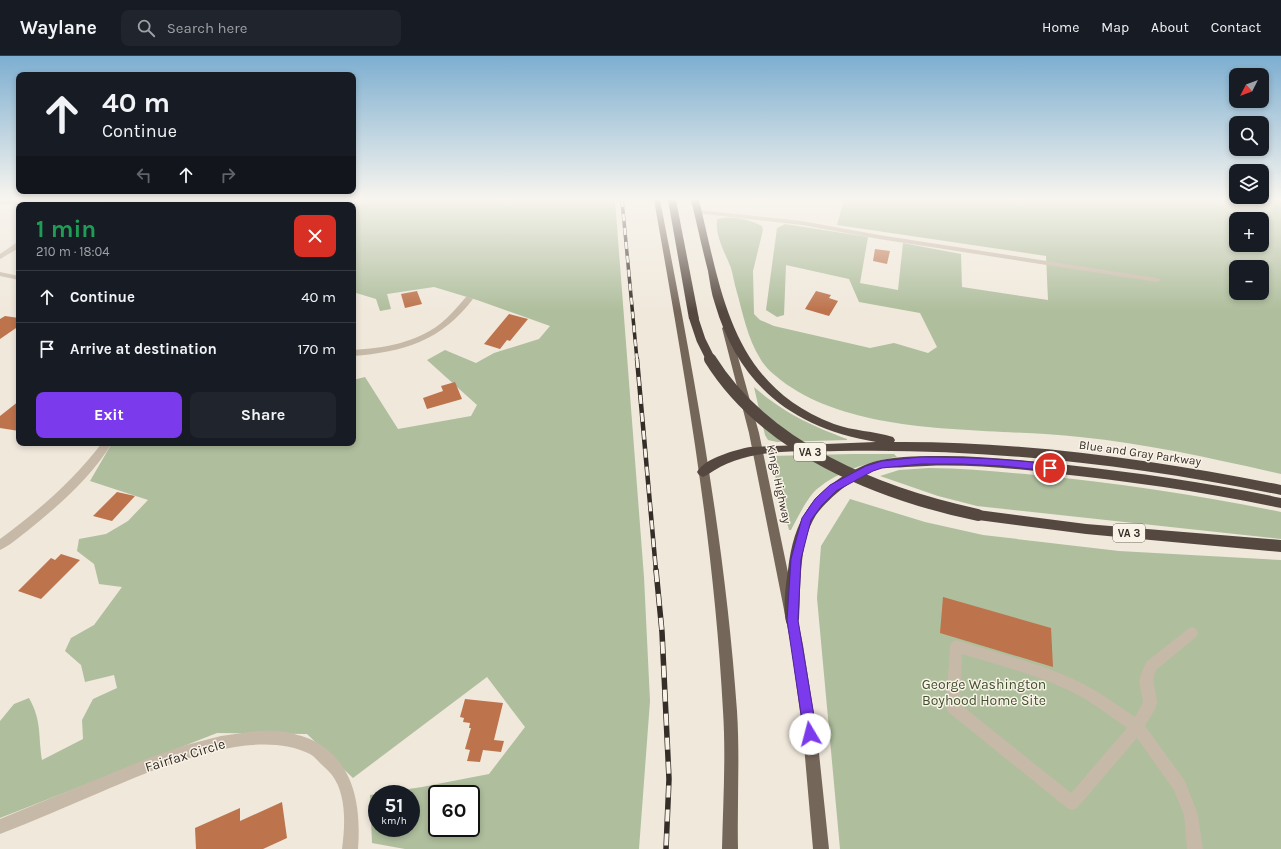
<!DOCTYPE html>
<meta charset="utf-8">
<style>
body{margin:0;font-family:Karla,sans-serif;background:#20242c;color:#f1f3f6;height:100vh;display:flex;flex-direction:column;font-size:15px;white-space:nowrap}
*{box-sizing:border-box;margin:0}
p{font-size:13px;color:#9ea1a6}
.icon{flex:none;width:22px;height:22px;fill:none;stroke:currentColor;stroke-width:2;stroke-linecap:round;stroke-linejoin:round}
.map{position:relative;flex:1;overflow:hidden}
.drawer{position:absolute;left:16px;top:146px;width:340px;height:244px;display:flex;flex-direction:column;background:#171b24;border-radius:8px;box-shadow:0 2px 6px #0003}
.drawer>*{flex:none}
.guide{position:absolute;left:16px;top:16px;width:340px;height:122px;border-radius:8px;box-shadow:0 2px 6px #0003;background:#171b24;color:#f1f3f6;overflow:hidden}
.needle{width:26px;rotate:228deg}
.controls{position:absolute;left:1229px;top:12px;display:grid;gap:8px}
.controls a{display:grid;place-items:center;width:40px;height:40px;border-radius:8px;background:#171b24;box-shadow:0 2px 6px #0003;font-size:20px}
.speed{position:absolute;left:368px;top:729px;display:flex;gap:8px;font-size:20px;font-weight:700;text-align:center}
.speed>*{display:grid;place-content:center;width:52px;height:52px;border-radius:50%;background:#171b24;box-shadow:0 2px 6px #0003;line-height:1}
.speed small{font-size:10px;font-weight:400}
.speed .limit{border:2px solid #111;border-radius:6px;background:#fff;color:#111}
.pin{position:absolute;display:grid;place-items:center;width:34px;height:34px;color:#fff;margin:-17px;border:2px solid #fff;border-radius:50%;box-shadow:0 1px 4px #0007}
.me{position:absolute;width:44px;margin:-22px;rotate:352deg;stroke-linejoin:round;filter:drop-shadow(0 0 3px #0008)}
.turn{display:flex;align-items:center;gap:14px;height:84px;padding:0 20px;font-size:18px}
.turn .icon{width:52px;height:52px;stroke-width:2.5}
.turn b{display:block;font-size:28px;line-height:34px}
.lanes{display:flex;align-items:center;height:38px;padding:0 20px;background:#0003;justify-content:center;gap:20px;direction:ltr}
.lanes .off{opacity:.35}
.round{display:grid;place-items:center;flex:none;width:42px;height:42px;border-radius:8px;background:#20242c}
.head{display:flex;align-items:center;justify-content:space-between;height:68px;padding:0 20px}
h1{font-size:24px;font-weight:700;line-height:30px;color:#1e9e55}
.cta{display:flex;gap:8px;margin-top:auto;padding:8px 20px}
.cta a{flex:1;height:46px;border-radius:8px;background:#7c3aed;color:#fff;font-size:16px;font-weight:700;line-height:46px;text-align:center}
.cta a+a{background:#20242c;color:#f1f3f6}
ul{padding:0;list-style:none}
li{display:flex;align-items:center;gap:12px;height:52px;padding:0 20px;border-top:1px solid #363941}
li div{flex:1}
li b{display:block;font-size:15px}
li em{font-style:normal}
header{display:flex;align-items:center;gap:24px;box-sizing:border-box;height:56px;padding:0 20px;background:#171b24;border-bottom:1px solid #363941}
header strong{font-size:19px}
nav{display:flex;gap:22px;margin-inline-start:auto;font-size:14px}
.search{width:280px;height:36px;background:#20242c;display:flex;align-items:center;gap:10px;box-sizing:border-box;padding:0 14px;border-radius:8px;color:#9ea1a6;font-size:15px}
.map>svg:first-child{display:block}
</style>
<header>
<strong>Waylane</strong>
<div class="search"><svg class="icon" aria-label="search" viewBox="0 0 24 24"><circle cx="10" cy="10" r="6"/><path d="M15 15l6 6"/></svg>Search here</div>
<nav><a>Home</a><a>Map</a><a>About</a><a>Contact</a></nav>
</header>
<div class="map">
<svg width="1281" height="793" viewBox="0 0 1281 793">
<rect width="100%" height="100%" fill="#f0e8db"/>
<g fill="#afbe9d" fill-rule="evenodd">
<path d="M108,144H615L644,521L650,645L639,793H405L372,787L370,739L422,731L489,718L525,671L487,621L353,722L307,678L217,677L0,762V665L14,648L29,642C42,665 38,679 42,704L83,683L82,664L93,643L117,632L114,619L85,626L81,609L65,595L71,582L94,569L122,531L99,528L94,508L77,495L79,483L106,478L128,465L148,444L90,425L112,387H353V324L365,321L398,373L471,360L477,349L427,304L445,294L476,307L494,297L539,283L550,270L477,244L434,231L387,238L391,253L380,255L376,243L353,236V149H101ZM377,738H411V772H377ZM437,738H471V772H437Z"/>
<path d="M844,144H1281V418C1215,403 1148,388 1080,381C989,371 864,382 786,328C777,321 767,314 761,304C747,282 743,257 736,233C734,226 733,219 731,212C725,196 715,181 717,163C731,159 749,163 762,170L763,174L753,215L754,258L760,264L774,270L870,292L894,287L928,297L937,291L920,257L859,246L849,223L786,209L784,259L777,261L766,254L777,172L785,168L868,181L860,227L898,234L903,187L961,198L962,231L1048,244L1046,200L837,169ZM1236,163H1262V189H1236ZM1236,211H1262V237H1236Z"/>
<path d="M754,331C784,357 810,369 847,383V384L777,386L768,384L765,379Z"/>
<path d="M852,398H894L897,401C871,405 832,417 813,437C804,448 798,461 791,474H789L770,400Z"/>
<path d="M929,412C965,412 1000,416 1035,419C1118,427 1199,439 1281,456V483L977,450L938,440L880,420L899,414Z"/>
<path d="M850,443L925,466L983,479L1119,495L1281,504V793H840L817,542L821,490Z"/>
</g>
<g fill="#bd734c">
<path d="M875,193L890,195L887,208L873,205Z"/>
<path d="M417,235L422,248L405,252L401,238Z"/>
<path d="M816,235L831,239L829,242L838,245L829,260L805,253Z"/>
<path d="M509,258L528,263L510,285L507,284L500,293L484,288Z"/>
<path d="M5,260L19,262V270L0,283V263Z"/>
<path d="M455,326L462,343L427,353L423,342L443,335L441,330Z"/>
<path d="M19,345V375L0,372V360Z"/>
<path d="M117,436L135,440L112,465L93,460Z"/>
<path d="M61,498L80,504L41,543L18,535L51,502L55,504Z"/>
<path d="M943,541L1051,572L1053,611L940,577Z"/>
<path d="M465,643L503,647L494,684L504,685L501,696L483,694L480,706L467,705L470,694L465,693L471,672H469L470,667L463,666L464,662L460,661Z"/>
<path d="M282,746L287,782L263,793H196L195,772L240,752V765Z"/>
</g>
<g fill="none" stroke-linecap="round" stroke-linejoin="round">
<g fill="#c7b9a8" fill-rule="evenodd">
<path d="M0,144L39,147L42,149L0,148Z"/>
<path d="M86,144H94L88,149H80Z"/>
<path d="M698,154L802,165L879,179L1157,222L1161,224L1157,226L879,183L802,169L696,157L695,156Z"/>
<path d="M16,187H19V192L0,203V198Z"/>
<path d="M0,216L19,220V224L0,220Z"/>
<path d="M466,241H469L473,243C441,285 404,296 353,300V294C384,292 415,287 440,268C450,260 458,250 466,241Z"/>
<path d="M102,387H112C91,422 57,451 26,476C18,482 9,490 0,494V483C38,455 73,425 102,387Z"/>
<path d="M1192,571L1196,573L1198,577L1196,581L1156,614C1150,626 1157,635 1157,647C1156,654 1148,664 1145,670L1185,725L1198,759L1203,793H1187L1184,759L1174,734L1137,682L1077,752L1072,754L1067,752L948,656L946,651L950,590L952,586L956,584C1000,598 1048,609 1089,631C1105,640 1120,651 1135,661L1143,646L1139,625L1141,618L1146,606L1188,573ZM962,598C1001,610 1042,620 1078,639C1095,648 1111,661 1127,672L1071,737L960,648Z"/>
<path d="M256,675C267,675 280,674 290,677C299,679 313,683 321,689C356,712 361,755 358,793H342C345,770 347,739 332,719C329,715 325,712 321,708C318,705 314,700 310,698C253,669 155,713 101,736C67,750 34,765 0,778V763L151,701L186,689L221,680Z"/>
</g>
<g fill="#75665a" fill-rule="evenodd">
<path d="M654,144H660C693,313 725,483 737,655C740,701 737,747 738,793H722C723,747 726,701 723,655C714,483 684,313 654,144Z"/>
<path d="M726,269L730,272L759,377L803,589L817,678L829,793H813L803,678L791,589L749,377L722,272Z"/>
</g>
<g fill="#554840" fill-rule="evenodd">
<path d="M668,144H676L699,263L694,266L689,263Z"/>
<path d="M691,144H699C722,238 731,329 834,368C853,375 874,375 893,381L895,384L894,386C1022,385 1156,404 1281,429V439C1136,409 987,392 839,395C793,396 746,391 707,419L703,421L699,419L697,416C705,402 735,394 750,391L876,386C793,372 739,330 715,248C711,237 710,226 708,215C702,192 697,168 691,144Z"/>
<path d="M944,400C986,400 1027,405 1068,409C1140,417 1211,427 1281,442V452C1205,436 1128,425 1051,417C1002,411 954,407 906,411C898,412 889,411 881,412C859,417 829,441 816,459C798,487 801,532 799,563L797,568L792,570L787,568C782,557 786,526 788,514C793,470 808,440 847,418C858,412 869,406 881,404C899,400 925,400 944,400Z"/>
<path d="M978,454L1086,468L1281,484V496L1086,478L978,464L973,463L972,459L973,455Z"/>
</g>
<g stroke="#342d28" stroke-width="3.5">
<path id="rail-far2" d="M622,144L637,304"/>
</g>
<g stroke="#342d28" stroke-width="4.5">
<path id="rail-far1" d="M637,303L656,515"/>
</g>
<g stroke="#342d28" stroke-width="5.5">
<path id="rail" d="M656,514L662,576L669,723L666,793"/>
</g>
<use href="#rail-far2" stroke="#f8f2e7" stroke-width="2.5" stroke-dasharray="7" stroke-linecap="butt"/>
<use href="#rail-far1" stroke="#f8f2e7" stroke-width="3" stroke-dasharray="9" stroke-linecap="butt"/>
<use href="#rail" stroke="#f8f2e7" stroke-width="4" stroke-dasharray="12" stroke-linecap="butt"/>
<path stroke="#554840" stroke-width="9" d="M694,263L701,284L711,304"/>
<path stroke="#554840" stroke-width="12" d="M710,303C766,393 879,438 978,459"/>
</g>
<linearGradient id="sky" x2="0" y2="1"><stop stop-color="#7daed0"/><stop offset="0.56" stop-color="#f8f5ef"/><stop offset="1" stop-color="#f8f5ef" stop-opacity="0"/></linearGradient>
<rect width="1281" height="255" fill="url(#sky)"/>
<path fill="#7c3aed" stroke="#51269a" d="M921,401C965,401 1007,403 1050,408L1055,412L1050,415L1003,410L962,408H921L882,412L873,415L836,435L822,449L811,464L801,503L798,564L817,678L815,682L810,684L806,682L804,678L787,564L791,503L802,462L815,443L830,429L866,410L882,405Z"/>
<g text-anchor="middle" stroke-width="3" stroke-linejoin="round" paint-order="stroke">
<g fill="#f8f2e7" stroke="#6f6861" stroke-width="1">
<rect x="794" y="387" width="32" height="18" rx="3"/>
<rect x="1113" y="468" width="32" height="18" rx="3"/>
</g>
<g font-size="11" font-weight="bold" fill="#342d28">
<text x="810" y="400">VA 3</text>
<text x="1129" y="481">VA 3</text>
</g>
<g font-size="12" fill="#342d28" stroke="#f8f2e7">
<text transform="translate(1140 397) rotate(8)" y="4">Blue and Gray Parkway</text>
<text transform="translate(779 428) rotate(78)" y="4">Kings Highway</text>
</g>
<g font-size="14" fill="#40512d" stroke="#f8f2e7">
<text x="984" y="633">George Washington<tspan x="984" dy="16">Boyhood Home Site</tspan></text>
</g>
<g font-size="14" fill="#342d28" stroke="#f8f2e7">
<text transform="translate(185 699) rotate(-17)" y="5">Fairfax Circle</text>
</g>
</g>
</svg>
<div class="controls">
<a><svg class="needle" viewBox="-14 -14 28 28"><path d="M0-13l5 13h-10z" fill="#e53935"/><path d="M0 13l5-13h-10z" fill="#9ea1a6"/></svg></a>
<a><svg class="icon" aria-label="search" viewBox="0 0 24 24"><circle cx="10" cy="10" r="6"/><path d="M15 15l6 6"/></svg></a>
<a><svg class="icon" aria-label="layers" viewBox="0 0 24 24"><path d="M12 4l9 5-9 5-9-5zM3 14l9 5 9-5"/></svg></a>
<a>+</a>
<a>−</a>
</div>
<div class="speed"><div>51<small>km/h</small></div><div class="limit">60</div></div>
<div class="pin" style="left:1050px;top:412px;background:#d93025"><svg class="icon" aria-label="arrive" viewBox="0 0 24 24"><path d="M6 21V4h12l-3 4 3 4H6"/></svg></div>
<svg class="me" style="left:810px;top:678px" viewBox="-20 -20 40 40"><circle r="19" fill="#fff"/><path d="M0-13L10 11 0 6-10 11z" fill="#7c3aed"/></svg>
<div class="guide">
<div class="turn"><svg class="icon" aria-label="ahead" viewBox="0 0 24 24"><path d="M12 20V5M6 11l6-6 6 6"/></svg><div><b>40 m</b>Continue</div></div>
<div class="lanes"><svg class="icon off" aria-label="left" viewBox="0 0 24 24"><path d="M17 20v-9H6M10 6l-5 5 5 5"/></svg><svg class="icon" aria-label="ahead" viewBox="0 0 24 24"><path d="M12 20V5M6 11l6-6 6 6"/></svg><svg class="icon off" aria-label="right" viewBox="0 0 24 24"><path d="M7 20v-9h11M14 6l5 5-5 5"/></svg></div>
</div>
<section class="drawer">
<div class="head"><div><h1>1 min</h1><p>210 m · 18:04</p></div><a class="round" style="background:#d93025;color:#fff"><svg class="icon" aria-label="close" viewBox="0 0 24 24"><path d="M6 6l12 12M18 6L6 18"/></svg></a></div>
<ul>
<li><svg class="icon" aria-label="ahead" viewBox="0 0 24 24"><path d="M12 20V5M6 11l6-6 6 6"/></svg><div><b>Continue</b></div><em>40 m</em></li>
<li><svg class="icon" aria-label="arrive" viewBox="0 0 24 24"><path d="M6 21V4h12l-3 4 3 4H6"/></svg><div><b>Arrive at destination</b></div><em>170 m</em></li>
</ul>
<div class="cta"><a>Exit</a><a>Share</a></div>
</section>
</div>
